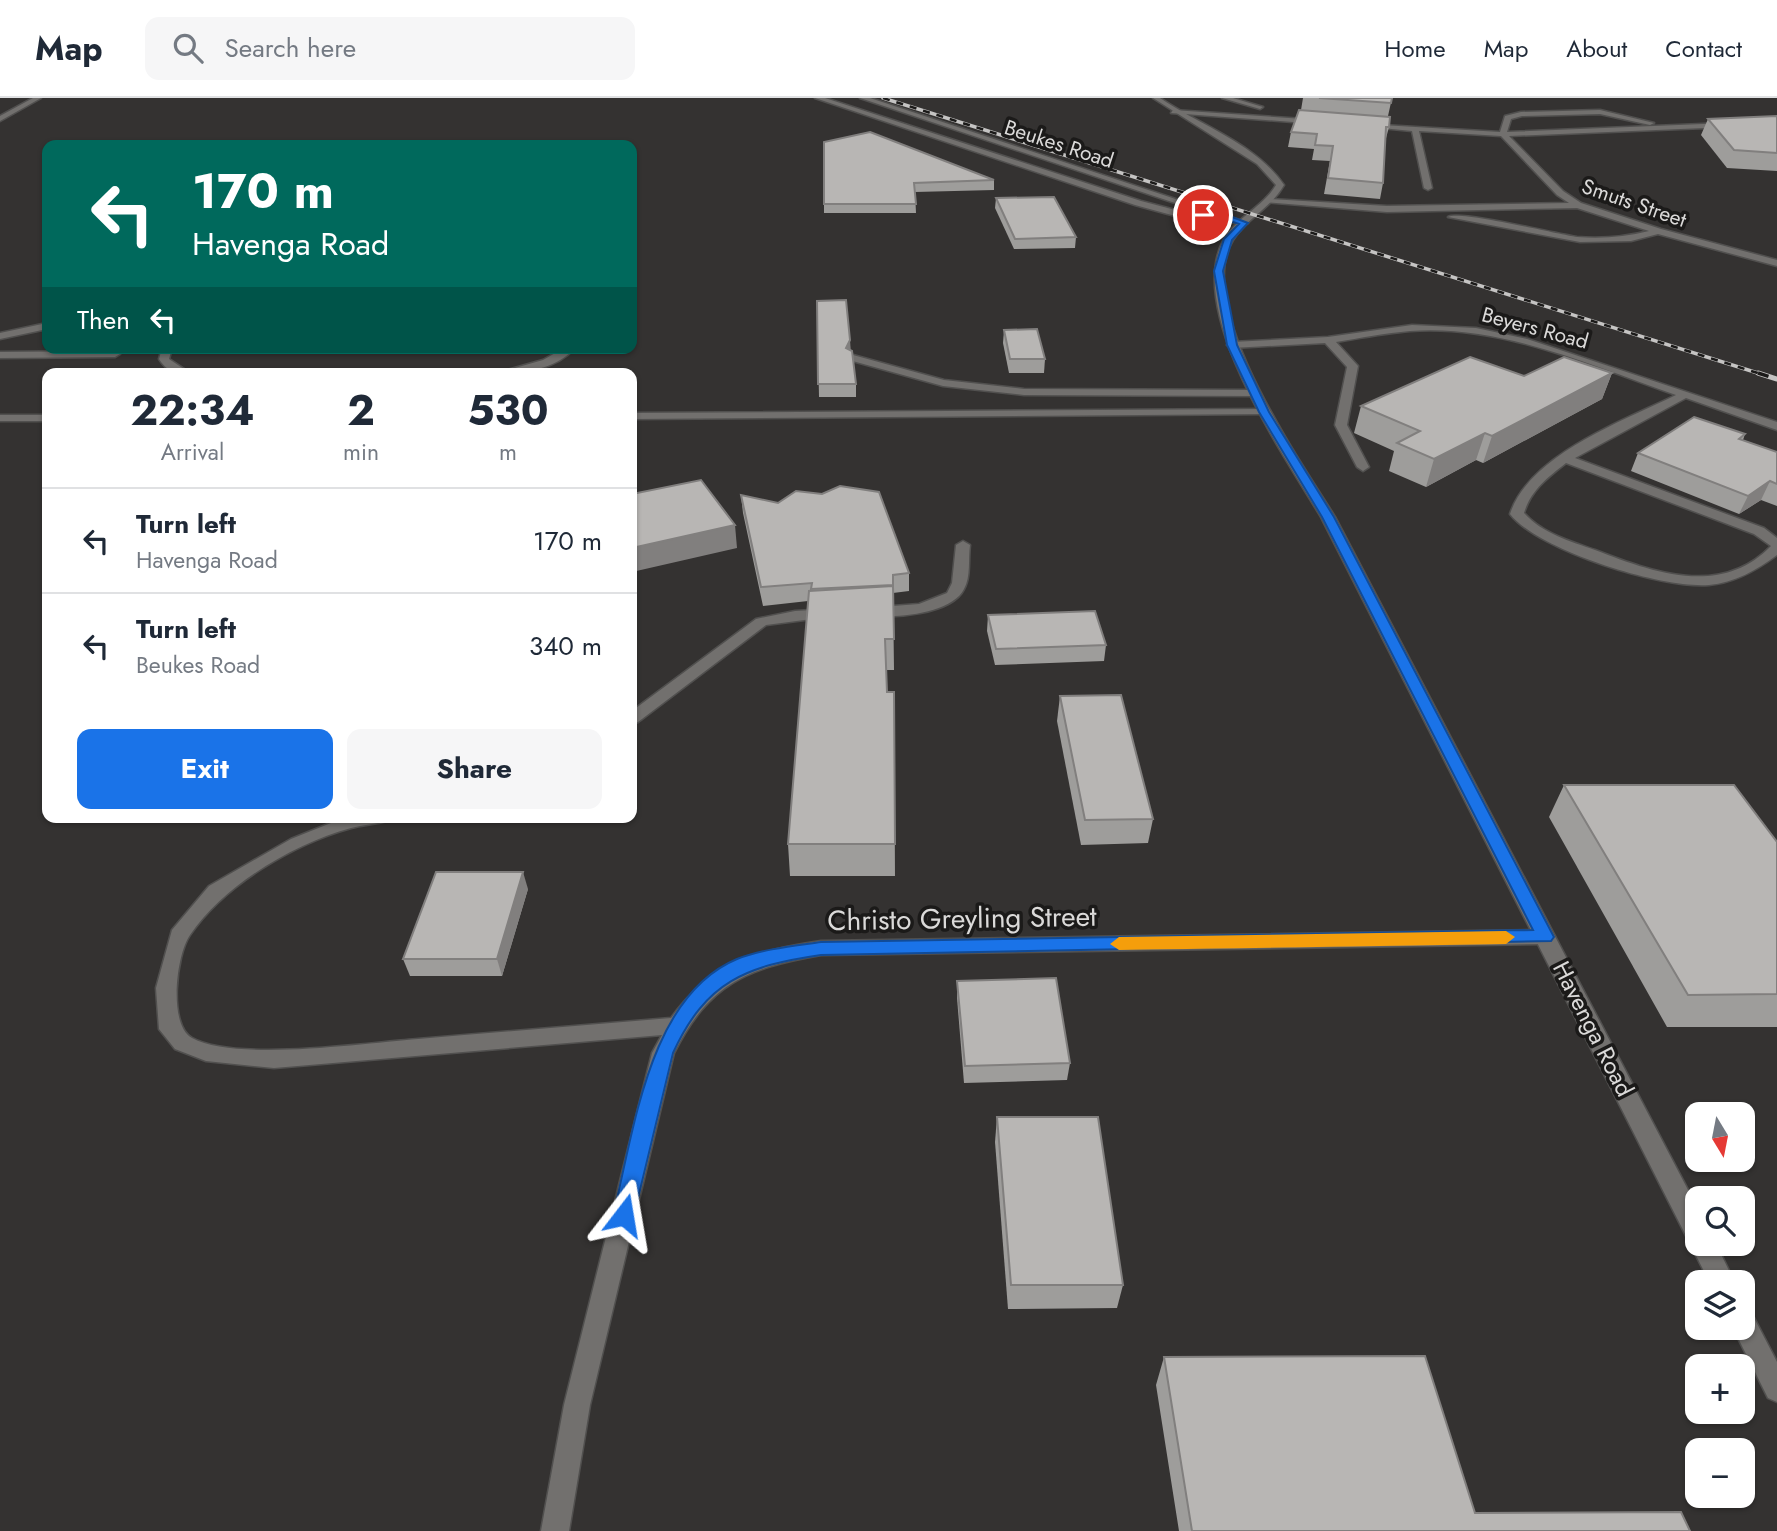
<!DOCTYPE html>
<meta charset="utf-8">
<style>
body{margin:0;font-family:Jost,sans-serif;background:#f6f6f7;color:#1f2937;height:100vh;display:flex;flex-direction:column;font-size:26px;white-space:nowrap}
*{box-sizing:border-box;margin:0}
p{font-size:23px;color:#747a83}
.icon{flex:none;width:38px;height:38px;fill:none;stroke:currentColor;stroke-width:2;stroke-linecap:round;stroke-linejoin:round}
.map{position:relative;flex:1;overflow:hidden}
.panel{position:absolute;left:42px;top:270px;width:595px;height:455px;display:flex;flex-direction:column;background:#fff;border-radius:14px;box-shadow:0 2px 5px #0004}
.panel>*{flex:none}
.hud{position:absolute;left:42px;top:42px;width:595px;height:214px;border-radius:14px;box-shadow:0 2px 5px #0004;background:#00695c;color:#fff;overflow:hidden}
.needle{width:46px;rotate:170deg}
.controls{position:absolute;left:1685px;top:1004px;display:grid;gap:14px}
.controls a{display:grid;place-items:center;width:70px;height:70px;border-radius:14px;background:#fff;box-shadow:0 2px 5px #0004;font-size:35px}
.pin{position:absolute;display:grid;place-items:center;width:60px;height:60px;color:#fff;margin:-30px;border:4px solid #fff;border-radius:50%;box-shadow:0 2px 7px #0007}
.me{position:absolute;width:77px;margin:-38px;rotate:14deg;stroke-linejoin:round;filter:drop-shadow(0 0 5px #0008)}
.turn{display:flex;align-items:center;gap:24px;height:147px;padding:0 35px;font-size:32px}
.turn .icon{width:91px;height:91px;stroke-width:2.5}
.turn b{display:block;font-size:49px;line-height:60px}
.then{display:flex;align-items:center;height:66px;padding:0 35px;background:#0003;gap:14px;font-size:26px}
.eta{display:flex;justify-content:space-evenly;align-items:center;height:119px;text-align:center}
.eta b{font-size:42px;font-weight:700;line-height:49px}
.button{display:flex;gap:14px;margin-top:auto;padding:14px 35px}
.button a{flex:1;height:80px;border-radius:14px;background:#1a73e8;color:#fff;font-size:28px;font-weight:700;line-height:80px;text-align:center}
.button a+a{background:#f6f6f7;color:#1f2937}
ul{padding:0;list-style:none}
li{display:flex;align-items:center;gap:21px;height:105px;padding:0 35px;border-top:2px solid #e0e1e3}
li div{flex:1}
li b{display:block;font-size:26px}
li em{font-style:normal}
header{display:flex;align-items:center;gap:42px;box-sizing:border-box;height:98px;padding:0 35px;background:#fff;border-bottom:2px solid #e0e1e3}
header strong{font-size:33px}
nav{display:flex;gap:38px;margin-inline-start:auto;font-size:24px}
.search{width:490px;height:63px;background:#f6f6f7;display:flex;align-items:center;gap:18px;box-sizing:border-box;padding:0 24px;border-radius:14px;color:#747a83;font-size:26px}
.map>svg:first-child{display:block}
</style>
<header>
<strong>Map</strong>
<div class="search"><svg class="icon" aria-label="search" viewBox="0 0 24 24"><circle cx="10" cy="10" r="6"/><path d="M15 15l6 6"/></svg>Search here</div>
<nav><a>Home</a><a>Map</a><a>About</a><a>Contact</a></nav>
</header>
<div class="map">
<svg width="1777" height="1433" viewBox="0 0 1777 1433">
<rect width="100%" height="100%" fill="#343231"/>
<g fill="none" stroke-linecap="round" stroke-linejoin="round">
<g stroke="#51504f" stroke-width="3">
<g id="service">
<path d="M815,0H825L1141,103L1179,113H1219L1223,116L1219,119H1179L1135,107Z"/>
<path d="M1222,0H1233L1263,9L1260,11Z"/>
<path d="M1173,12L1319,22L1323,24L1319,26L1171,15Z"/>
<path d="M1600,12L1654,25L1650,27L1600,16L1522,18L1511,21L1507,34L1777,23V27L1509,38L1563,93L1581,105L1661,131L1777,162V168L1658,136L1631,143L1580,144L1448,119C1460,112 1555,136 1577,139C1602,141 1625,139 1649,133L1577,110L1387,114L1264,104L1268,101L1387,108L1569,105L1557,97L1501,38L1419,33L1432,90L1428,92L1424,90L1412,33L1361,28L1365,26L1500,34L1505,18L1521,14Z"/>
<path d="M47,225V231L0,241V235Z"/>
<path d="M1412,227L1476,230L1527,241L1777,324V332L1686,300L1575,360L1764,430L1777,440V457C1757,472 1734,485 1709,487C1663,491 1539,453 1510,416C1529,357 1623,323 1676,297C1592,268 1501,226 1410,233C1386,235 1360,240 1336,244L1358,268L1347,327L1369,369L1363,373L1357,369L1335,327L1347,269L1325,245L1232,250L1227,247L1232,244L1328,239ZM1566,365L1754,436L1771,448C1721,500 1652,474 1595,452C1570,443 1543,436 1524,415C1531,392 1547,380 1566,365Z"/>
<path d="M162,250H172L169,261L190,275C176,275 167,274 159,261Z"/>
<path d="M564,250H575C555,272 524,275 497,275L543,262Z"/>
<path d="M0,254L115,253L120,256L115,259L0,260Z"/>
<path d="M853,257L944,282L1024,291L1254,292L1260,295L1254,298L1024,297L943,288L849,262V258Z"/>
<path d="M963,443L970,447C968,461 971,479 964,491C952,516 891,522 867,516V510L919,506L947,495L952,485L956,447Z"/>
<path d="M830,511L835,512V518L766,527L638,624L632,626V613L756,521L795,513Z"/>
<path d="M346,719H390L387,723C375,726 363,727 351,730C293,746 224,787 190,837C176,857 168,927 192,940C236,964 365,945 418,941C502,934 587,927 671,920C711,864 756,853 821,843L1545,832L1552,834L1555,839L1552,844L1545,846L821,857C746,870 709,886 674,955L590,1307L569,1433H541L564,1307L652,955L662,937L274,970L206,963L175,951L159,931L156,890L172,832L209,788L291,741Z"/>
</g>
</g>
<g stroke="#51504f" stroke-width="3">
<g id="minor">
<path d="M33,0H41L0,23V18Z"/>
<path d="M860,0H870L1248,125L1241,127Z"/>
<path d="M1264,311L1270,314L1268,316L632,321V315Z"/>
<rect x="0" y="317" width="47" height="6"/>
</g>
</g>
<g stroke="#51504f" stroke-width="3">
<g id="tertiary">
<path d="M1153,0H1160C1201,28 1255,45 1284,87C1272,109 1246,121 1233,142C1192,208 1299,361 1335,419L1698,1111V1146H1716L1735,1185H1710L1321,419C1284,357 1184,213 1224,141C1236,120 1264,108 1276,87L1257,66Z"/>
<path d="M1743,1213L1752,1216L1777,1264V1304L1768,1300L1733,1230H1743Z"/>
</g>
</g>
<use href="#service" fill="#72706e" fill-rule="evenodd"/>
<use href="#minor" fill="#72706e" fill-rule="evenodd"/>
<use href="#tertiary" fill="#72706e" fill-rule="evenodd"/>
<g stroke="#c5c4c3" stroke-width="3.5">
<path id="rail-far1" d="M883,0L1764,277"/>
</g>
<g stroke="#c5c4c3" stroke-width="5">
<path id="rail" d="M1758,275L1777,281"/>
</g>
<use href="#rail-far1" stroke="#1b1a19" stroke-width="2.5" stroke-dasharray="7" stroke-linecap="butt"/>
<use href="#rail" stroke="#1b1a19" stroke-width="3.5" stroke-dasharray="11" stroke-linecap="butt"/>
</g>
<g fill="#9e9d9b">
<path d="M1303,0H1392L1388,18L1389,29L1385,44L1383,85L1380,101L1324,96L1330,63L1312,62L1314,51L1288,49L1291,34L1301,12Z"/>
<path d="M1777,18V73L1727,70L1701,37L1708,21Z"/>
<path d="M824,44L994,82V92L915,94L916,115H824Z"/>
<path d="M996,100L1076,139L1075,150L1014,151L995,110Z"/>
<path d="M817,203L856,286V299H819Z"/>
<path d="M1004,232L1045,261L1044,275H1009L1003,245Z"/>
<path d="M189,250H519L516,255L191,254Z"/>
<path d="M1612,275L1602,301L1483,365L1476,362L1426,389L1389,373L1394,353L1354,335L1361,308L1524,278Z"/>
<path d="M1745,336L1743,342L1777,354V408L1761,402L1739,416L1631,373L1638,355Z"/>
<path d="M741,397L909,475V493L893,495L894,572H886L887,594H894L895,778H790L788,746L808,503L763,508L743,415Z"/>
<path d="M988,517L1106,547L1104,563L995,567L987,533Z"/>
<path d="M1060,598L1153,721L1148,745L1081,747L1057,623Z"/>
<path d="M1564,687L1777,744V929H1667L1549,719Z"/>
<path d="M528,791L502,878H410L403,861Z"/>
<path d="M957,883L1070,965L1067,982L964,985L957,900Z"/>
<path d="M997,1019L1123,1187L1117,1210L1008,1211L995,1044Z"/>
<path d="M1164,1259L1475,1415L1690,1433H1179L1156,1287Z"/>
</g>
<g fill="#817f7e">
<path d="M850,242L851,255L846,250Z"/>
<path d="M1612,275L1602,301L1483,365L1492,338Z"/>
<path d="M1485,335L1476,362L1426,389L1434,361Z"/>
<path d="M1770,383L1761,402L1739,416L1748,398Z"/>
<path d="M735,427L737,450L632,474V450Z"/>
<path d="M523,774L528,791L502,878L497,861Z"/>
</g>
<g fill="#b8b6b4" stroke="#817f7e" stroke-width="2">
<path d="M1319,0H1392L1391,5Z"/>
<path d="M1299,12L1390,19L1389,29H1386L1383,85L1328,80L1333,48L1315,47L1317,36L1291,34Z"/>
<path d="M1777,18V55L1734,52L1708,21Z"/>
<path d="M870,34L994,82L914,85L916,106H824V44Z"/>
<path d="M1054,99L1076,139L1015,141L996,100Z"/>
<path d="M846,202L850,242L846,250L852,253L856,286H818L817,203Z"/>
<path d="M1037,231L1045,261H1010L1004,232Z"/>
<path d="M1470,259L1524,278L1564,259L1612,275L1492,338L1485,335L1434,361L1397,345L1420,333L1361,308Z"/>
<path d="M1694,319L1745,336L1739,341L1777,354V386L1770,383L1748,398L1638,355Z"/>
<path d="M701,382L735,427L632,450V396Z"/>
<path d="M840,388L879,394L909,475L893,477V487L811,491L812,485L761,489L741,397L778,405L796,393L822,396Z"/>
<path d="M893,488L894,541H885L887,594H894L895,746H788L809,493Z"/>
<path d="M1095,513L1106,547L996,551L988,517Z"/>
<path d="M1121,597L1153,721L1085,722L1060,598Z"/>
<path d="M1564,687H1734L1777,744V896L1688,897Z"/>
<path d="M436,774H523L497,861H403Z"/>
<path d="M1056,880L1070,965L965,968L957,883Z"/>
<path d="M997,1019H1098L1123,1187H1011Z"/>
<path d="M1425,1258L1475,1415L1681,1414L1690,1433H1192L1164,1259Z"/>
</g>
<path fill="#1a73e8" stroke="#114b97" stroke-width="2" d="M1219,114L1248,125L1232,142L1223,173L1237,247L1269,314L1334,419L1554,839L1551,843L821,857C746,868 706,883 673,955L634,1117L631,1124L624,1127L616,1124L613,1117C634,1035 648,898 737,861C763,851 793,848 821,844L1533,832L1322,419L1259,314L1227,247L1214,173L1224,141L1239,126L1218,119L1199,117Z"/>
<path fill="#f59e0b" d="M1506,833L1515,839L1506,846L1119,852L1110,846L1119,839Z"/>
<g text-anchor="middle" stroke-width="7" stroke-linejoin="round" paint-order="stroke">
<g font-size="21" fill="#dbdad9" stroke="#1b1a19">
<text transform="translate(1059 46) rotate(18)" y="7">Beukes Road</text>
<text transform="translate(1634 105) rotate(19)" y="7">Smuts Street</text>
<text transform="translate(1535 230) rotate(15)" y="7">Beyers Road</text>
</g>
<g font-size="24" fill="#dbdad9" stroke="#1b1a19">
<text transform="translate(1593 931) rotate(63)" y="8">Havenga Road</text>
</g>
<g font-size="28" fill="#dbdad9" stroke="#1b1a19">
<text transform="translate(962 820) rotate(-1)" y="10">Christo Greyling Street</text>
</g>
</g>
</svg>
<div class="controls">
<a><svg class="needle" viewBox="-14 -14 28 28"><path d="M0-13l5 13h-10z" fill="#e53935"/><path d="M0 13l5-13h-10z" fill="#747a83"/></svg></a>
<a><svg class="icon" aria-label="search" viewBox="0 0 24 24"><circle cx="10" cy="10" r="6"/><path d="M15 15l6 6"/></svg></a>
<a><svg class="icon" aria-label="layers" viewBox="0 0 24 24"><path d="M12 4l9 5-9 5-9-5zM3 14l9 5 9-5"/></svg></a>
<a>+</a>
<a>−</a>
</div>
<div class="pin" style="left:1203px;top:117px;background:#d93025"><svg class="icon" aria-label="arrive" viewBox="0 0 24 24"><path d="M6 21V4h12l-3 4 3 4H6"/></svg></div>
<svg class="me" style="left:624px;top:1117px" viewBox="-20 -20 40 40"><path d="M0-17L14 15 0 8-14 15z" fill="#1a73e8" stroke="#fff" stroke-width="4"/></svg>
<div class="hud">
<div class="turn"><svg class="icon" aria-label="left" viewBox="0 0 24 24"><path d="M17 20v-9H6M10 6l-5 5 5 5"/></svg><div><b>170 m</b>Havenga Road</div></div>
<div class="then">Then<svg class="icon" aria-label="left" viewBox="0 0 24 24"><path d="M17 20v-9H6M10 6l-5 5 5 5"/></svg></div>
</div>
<section class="panel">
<div class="eta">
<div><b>22:34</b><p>Arrival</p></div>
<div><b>2</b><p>min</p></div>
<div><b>530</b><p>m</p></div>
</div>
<ul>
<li><svg class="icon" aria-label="left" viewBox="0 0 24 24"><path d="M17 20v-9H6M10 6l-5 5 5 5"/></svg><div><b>Turn left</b><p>Havenga Road</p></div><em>170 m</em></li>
<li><svg class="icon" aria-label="left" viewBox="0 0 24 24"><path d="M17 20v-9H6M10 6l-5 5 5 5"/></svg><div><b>Turn left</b><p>Beukes Road</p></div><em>340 m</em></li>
</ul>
<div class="button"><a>Exit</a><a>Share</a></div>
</section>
</div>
